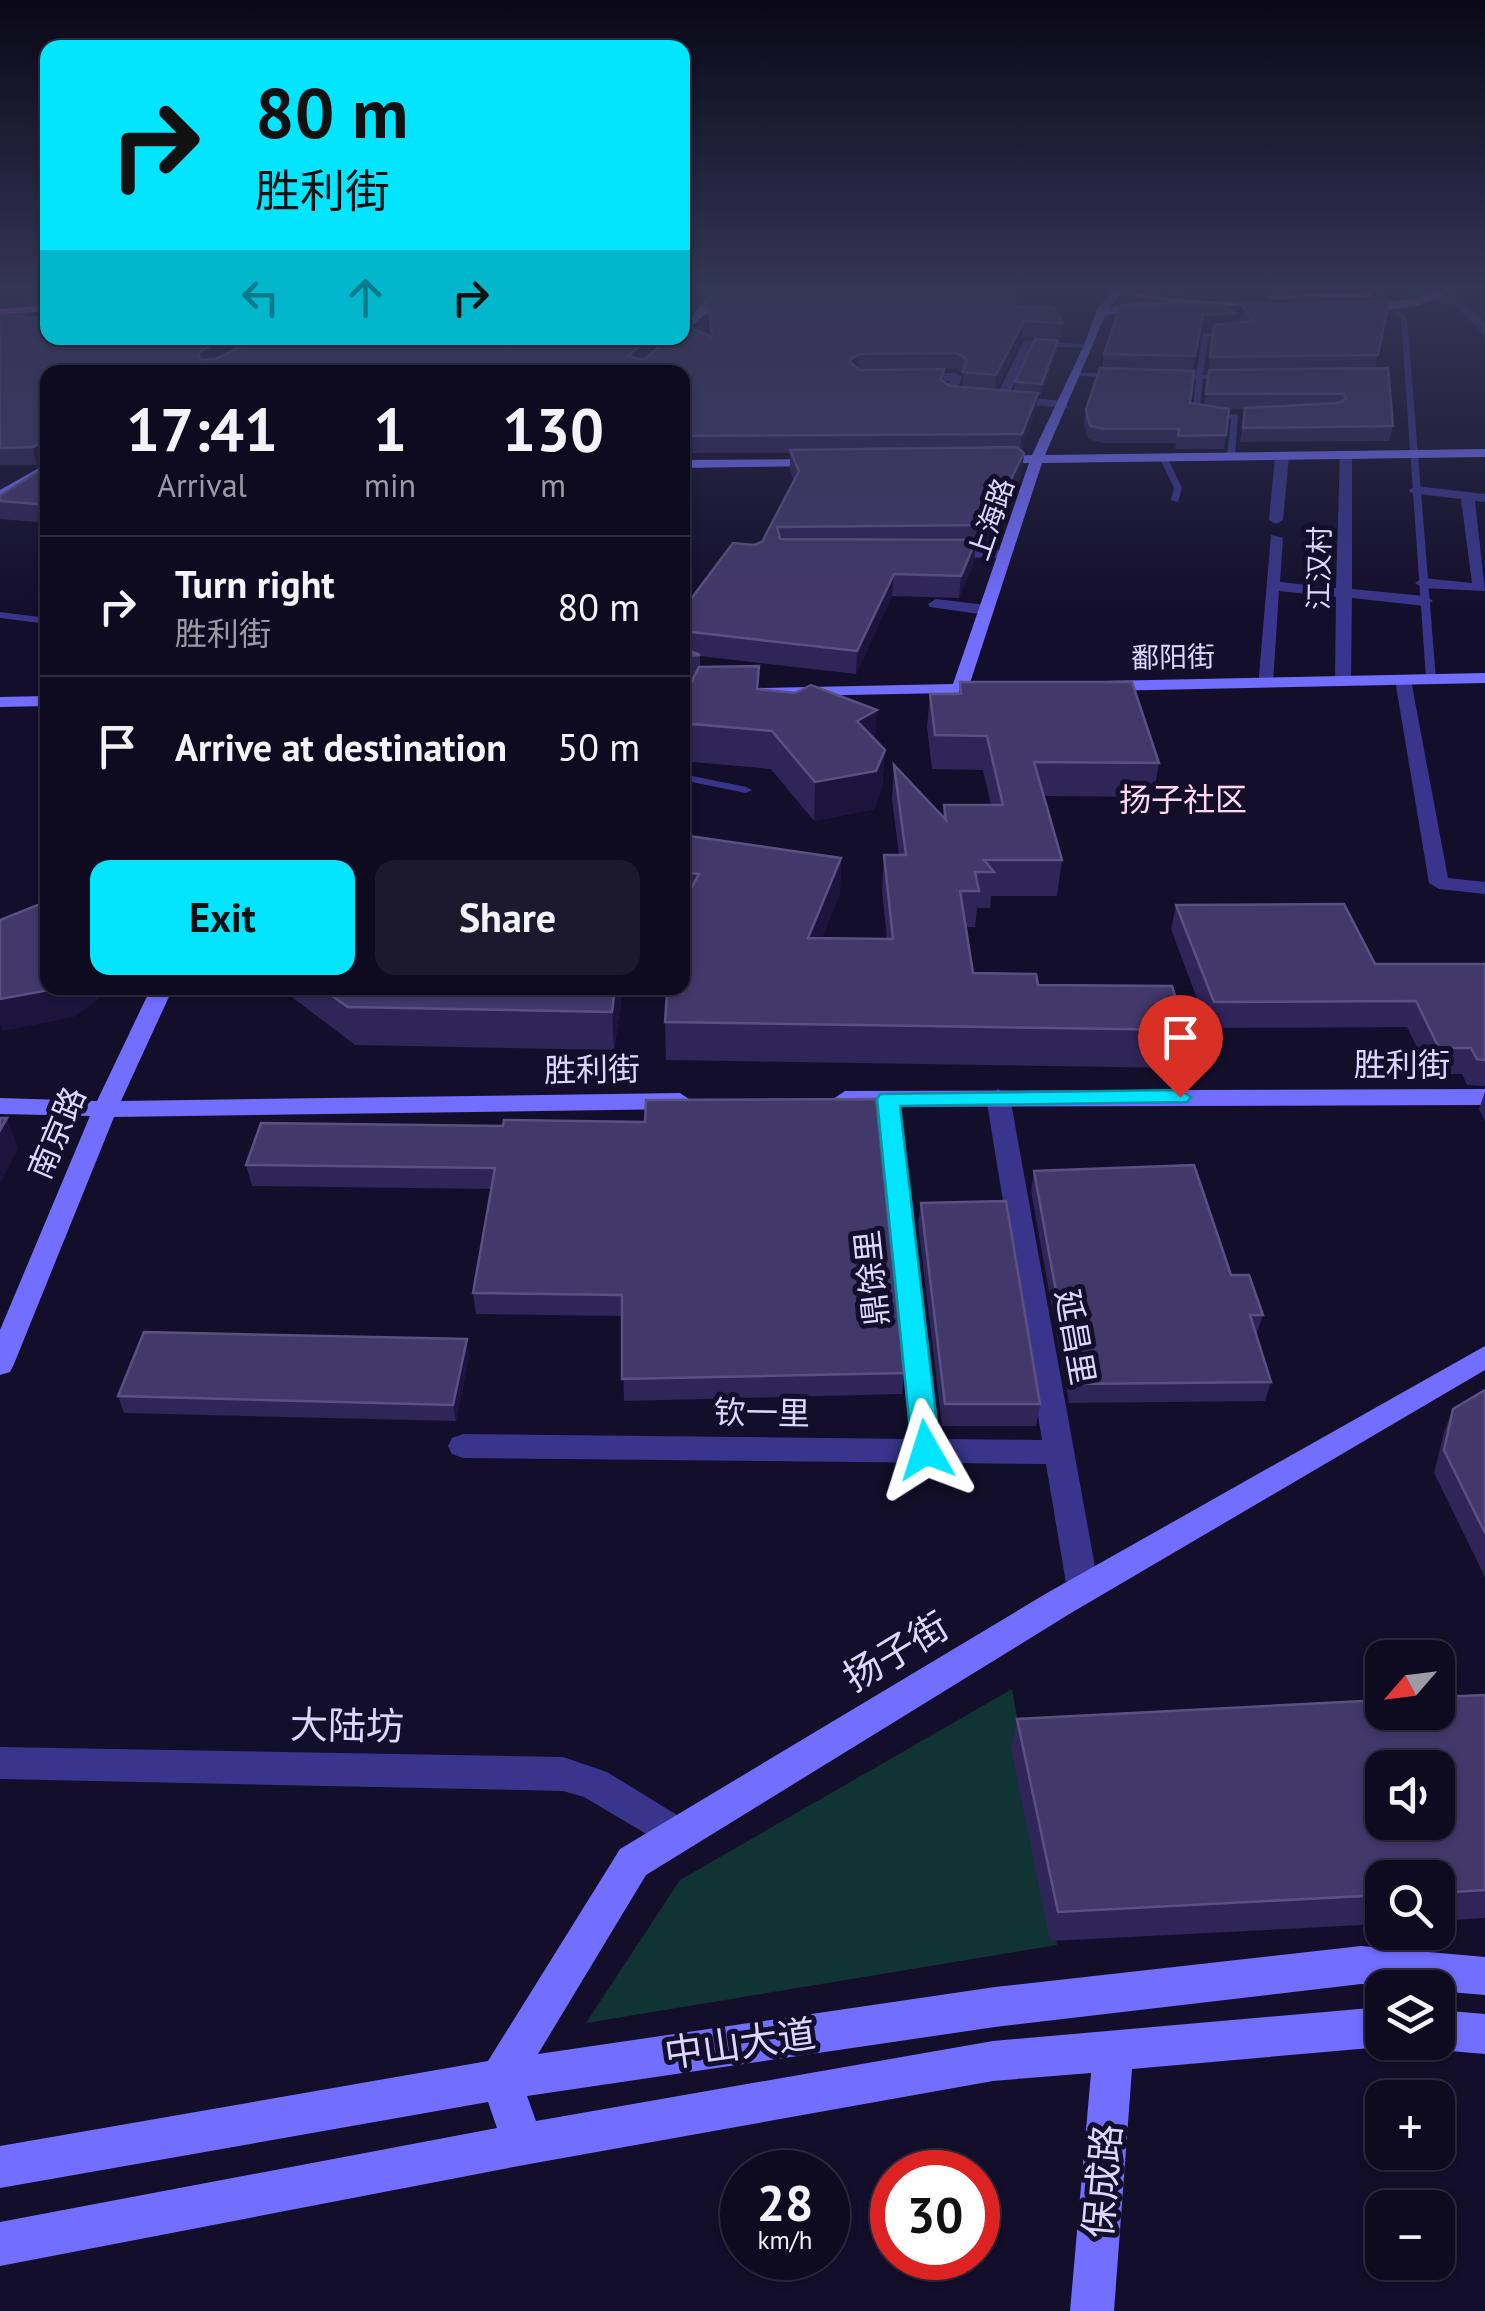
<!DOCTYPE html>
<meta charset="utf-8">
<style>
body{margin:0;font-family:"PT Sans","Noto Sans SC",sans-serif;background:#1c182d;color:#f1f3f6;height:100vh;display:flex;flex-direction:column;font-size:38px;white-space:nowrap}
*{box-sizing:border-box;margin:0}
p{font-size:32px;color:#9b9aa5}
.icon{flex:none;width:55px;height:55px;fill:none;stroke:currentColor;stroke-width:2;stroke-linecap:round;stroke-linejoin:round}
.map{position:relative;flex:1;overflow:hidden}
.drawer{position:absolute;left:40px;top:365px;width:650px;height:630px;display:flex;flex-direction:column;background:#0e0a20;border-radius:20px;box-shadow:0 2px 8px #0004,0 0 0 2px #2e2b3e}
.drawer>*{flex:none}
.hud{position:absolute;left:40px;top:40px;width:650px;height:305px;border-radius:20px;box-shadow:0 2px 8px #0004,0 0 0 2px #2e2b3e;background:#03e4ff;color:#111;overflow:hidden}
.needle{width:65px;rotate:242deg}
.controls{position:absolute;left:1365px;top:1640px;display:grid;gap:20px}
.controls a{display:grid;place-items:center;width:90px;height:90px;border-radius:20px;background:#0e0a20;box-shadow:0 2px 8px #0004,0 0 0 2px #2e2b3e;font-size:50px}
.speed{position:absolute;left:720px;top:2150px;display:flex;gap:20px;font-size:50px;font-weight:700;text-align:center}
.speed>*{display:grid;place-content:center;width:130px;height:130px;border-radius:50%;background:#0e0a20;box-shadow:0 2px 8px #0004,0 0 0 2px #2e2b3e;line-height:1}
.speed small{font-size:25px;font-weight:400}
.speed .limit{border:15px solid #d22;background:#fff;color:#111}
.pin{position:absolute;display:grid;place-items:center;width:85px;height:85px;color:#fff;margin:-102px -42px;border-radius:50% 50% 50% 0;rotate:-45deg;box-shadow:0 0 10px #0007}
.pin .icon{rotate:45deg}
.me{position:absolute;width:110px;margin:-55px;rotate:354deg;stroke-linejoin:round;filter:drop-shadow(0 0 8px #0008)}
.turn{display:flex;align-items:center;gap:35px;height:210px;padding:0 50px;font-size:45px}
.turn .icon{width:130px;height:130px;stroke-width:2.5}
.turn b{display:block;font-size:70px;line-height:85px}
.lanes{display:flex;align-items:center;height:95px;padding:0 50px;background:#0003;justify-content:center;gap:50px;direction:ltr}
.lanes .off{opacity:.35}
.eta{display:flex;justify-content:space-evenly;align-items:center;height:170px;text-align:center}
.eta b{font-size:60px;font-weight:600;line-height:70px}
.action{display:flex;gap:20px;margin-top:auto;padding:20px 50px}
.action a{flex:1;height:115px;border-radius:20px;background:#03e4ff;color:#111;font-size:40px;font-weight:600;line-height:115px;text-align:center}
.action a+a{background:#1c182d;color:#f1f3f6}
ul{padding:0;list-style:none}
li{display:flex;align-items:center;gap:30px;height:140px;padding:0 50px;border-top:2px solid #2e2b3e}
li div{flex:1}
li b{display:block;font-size:38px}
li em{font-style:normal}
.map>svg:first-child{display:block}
</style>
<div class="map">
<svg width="1485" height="2311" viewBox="0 0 1485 2311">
<rect width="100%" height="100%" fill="#130e2a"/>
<path fill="#103433" d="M1012,1689L1057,1945L586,2023L680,1880Z"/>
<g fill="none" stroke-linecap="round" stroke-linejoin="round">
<path stroke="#312c4a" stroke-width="11" stroke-dasharray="11 6" stroke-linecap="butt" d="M0,325L48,294"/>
<g fill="#39358c" fill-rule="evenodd">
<path d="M1171,289H1177L1178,293L1173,294Z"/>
<path d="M1377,292L1407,318L1436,679L1431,682L1426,679L1401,319L1375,295Z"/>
<path d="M1233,332L1231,335L1208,336L1203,375L1230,377L1203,379L1199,412L1238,415L1235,456L1231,458L1227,456L1231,419L1192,416L1196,379L1170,377L1196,375L1203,333Z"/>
<path d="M1073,373H1116L1120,375L1116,377L1075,376Z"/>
<path d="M1163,455L1167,457L1182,488L1178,502L1171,500L1174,488L1159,457Z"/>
<path d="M0,612L48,618V624L0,618Z"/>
<path d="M682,774L746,787L752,790L746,793L682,780Z"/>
</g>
<g fill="#39358c" fill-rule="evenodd">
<path d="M1408,289C1437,289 1466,299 1485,322V336L1461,310Z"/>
<path d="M1024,340L1096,345L1090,348L1032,346L1008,396L1064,401L1068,408L949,399L943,395L949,381H911L905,377L911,373H956L962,377L956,392L997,395Z"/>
<path d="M1282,452L1289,456L1283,520L1276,524L1269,520L1275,456Z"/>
<path d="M1340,452L1352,455V589L1425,596L1433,601L1425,606L1352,598L1351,681L1343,686L1335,681L1336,597L1279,591L1273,683L1258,687L1271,535L1283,538L1280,582L1336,588Z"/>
<path d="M1416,486L1485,494V502L1475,501L1485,591L1423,588L1415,583L1423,578L1472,583L1461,499L1411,493L1409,490Z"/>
<path d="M940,550H1005L1012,554L1005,558L935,557V551Z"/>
<path d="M936,599L986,605L994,610L986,615L930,607L928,604Z"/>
<path d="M1403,675L1411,680L1448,878L1485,882V894L1439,889L1429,883L1395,680Z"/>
<path d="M998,1089L1010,1097L1099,1589L1094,1599L1083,1603L1072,1599L1067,1589L1046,1464L463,1458L452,1454L448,1446L452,1438L463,1434L910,1439L876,1099L888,1091L900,1099L940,1439L1042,1440L986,1097Z"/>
<path d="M0,1747L563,1757L607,1772L690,1823L695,1835L690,1847L677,1852L584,1797L563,1791L0,1779Z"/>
</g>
<g fill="#726eff" fill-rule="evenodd">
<path d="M717,289H727L721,301L682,334V325Z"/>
<path d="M1110,289H1118L1120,296L1109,308L1131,302L1201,301L1206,304L1132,308L1105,316L1045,455L1485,449V457L1042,463L970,683L998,684V692L751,697L748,693L757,688L953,684L1029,463L990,464L983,460L990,456L1032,455L1084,345L1097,309L1110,295Z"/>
<path d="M825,459V465L820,466L682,468V460Z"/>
<path d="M48,463V473L0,500V490Z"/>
<path d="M1485,673V683L1102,691L1093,686L1102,681Z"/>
<path d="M48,696V706L0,707V697Z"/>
<path d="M151,988H173L121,1101L680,1093L692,1101L680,1109L114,1117L14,1364L10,1372L0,1375V1330L90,1116L0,1114V1098L97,1101Z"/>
<path d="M1485,1089V1105L845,1107L833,1099L845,1091Z"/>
<path d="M1485,1346V1370L1071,1613L646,1875L538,2054L995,1987L1361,1946L1485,1957V1995L1438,1991V1988L1361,1984L995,2027L527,2096L536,2121L993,2041L1382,2007V2042H1393L1382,2047L1132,2069L1114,2311H1070L1091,2073L993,2081L524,2165L0,2266V2222L497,2128L488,2102L0,2188V2146L488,2061L620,1849L1047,1593Z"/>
<path d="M1438,2010L1485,2014V2054L1438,2050L1424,2044L1438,2042Z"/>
</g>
<g fill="#c45eff" fill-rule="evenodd">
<path d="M1096,289L1201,301L1290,304L1201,307Z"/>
<path d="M1440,289H1452C1429,309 1377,315 1350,303L1415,299Z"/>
<path d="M1370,292L1374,297L1270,299L1265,296Z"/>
<path d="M48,305V311L0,315V309Z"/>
</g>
</g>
<g fill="#302559" fill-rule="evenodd">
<path d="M1485,295V320L1480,312Z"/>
<path d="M1389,301L1375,368L1393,426L1389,441L1240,442L1245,409H1225L1226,435L1224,449H1175L1176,443H1104L1088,439L1084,423L1086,410L1102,368L1104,354L1120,306L1233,323L1242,322L1240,319L1242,304ZM1213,329L1204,405L1190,403L1193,371L1200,330Z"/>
<path d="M708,302L1018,307L1063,323L1062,338L1022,337L996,390L1014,391L1015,382L1057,351L1041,395H1037L1036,409L1021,450L1022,473L986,546H975L974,562L959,598L892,596L856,674L700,656V667L759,690L875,740L885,750L882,788L874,809L814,821L771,769L682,761V701L693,679H682V611L754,545L762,542L794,481L790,470V453H682V372H48V460L37,465H0V315L256,338H667L642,359L710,337ZM944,369H956L963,374L962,387L950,386L944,382Z"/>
<path d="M48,465V523L0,519V496Z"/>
<path d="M960,682L1159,763L1153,797L1044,796L1062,860L1057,896H991L990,908H977L975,927H966L973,973L1038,985L1186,1030L1178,1068L666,1060L665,1022L683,993L688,909L682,908V835L841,858L840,894L821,938L887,939L882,891L884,855H899L892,799L894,765L943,817L944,805H991L983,770L932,769L927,727L930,694H959Z"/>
<path d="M1176,905L1375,964H1485V1086L1467,1085L1462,1074H1430L1407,1027L1208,1028L1171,929Z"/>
<path d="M280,988H623L614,1050L355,1045Z"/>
<path d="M1485,1092V1121L1479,1109Z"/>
<path d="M503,1126L904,1373L902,1394L624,1401L622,1316L476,1314L473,1293L491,1189L252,1186L246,1165Z"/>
<path d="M1034,1171L1231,1275L1263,1315L1256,1335L1271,1382L1265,1401L1069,1403L1031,1191Z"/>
<path d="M921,1203L1040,1404L1036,1426H942L918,1224Z"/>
<path d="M469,1356L456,1421L124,1413L118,1396Z"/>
<path d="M1485,1390V1577L1434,1473L1444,1432L1453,1409Z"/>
<path d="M1485,1695V1918L1438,1921V1878H1382V1924L1050,1941L1011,1749L1017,1719Z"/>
</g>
<g fill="#1d143e">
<path d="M1235,313L1232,328L1200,330L1193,372L1203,315Z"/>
<path d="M1024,321L1022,337L995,391L996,375Z"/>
<path d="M225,338H255L201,369L198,353Z"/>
<path d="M649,338H667L628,372V356Z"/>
<path d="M1058,340L1057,351L1041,395L1042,384Z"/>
<path d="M859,354L858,370L849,361Z"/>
<path d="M1038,393L1036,409L1020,451L1022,434Z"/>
<path d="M44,442L48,460L37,465L33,447Z"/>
<path d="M1024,453L1022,473L986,546L988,525Z"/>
<path d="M976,540L974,562L959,598L961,576Z"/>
<path d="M894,574L892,596L856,674L857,651Z"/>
<path d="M877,710L875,747L857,721Z"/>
<path d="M885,750L882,788L874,809L814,821L815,782Z"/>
<path d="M841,858L840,894L807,975L808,938Z"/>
<path d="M60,988H113L74,1017L3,1031L0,1024V999Z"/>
<path d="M615,988H623L614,1050L612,1012Z"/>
<path d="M7,1118L18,1149L0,1184V1130Z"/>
<path d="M467,1339L469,1356L456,1421L453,1405Z"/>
</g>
<g fill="#42386a" stroke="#5a5182" stroke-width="2.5" fill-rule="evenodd">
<path d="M723,289H1008L1018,307H1053L1063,323L1024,321L996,375L963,372L967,360L957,353L859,354L849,361L859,370L944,369L941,380L950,386L1038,393L1022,434L682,436V372H48V447L44,442L33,447L0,448V315L48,319V338H225L198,353L200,360L216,359L256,338H649L628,356L643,360L670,338H682V327L684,325L712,337L708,302Z"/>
<path d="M1389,301L1378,355L1210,357L1214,325L1253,321L1242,304Z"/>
<path d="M1222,304L1235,313L1203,315L1195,356L1104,354L1120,306Z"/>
<path d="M1035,339L1058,340L1042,384L1015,382Z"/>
<path d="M1100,368L1194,371L1190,403L1229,409L1226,435L1178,436L1179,429H1105L1090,426L1086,410Z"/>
<path d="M1388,368L1393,426L1243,428L1245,408L1338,403L1346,399L1344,394H1206L1209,370Z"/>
<path d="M1017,447L1024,453L988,525L777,527L780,539L976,540L961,576L894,574L857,651L682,631V611L733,543L754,545L762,542L799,471L790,450Z"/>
<path d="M48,465V505L0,501V496Z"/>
<path d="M682,648L700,655L682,656Z"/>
<path d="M759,666L757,689L795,693L811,685L877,710L857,721L885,750L876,771L815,782L772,731L682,723V701L699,667Z"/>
<path d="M960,682H1132L1159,763L1034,762L1062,860H984L994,872H975L979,891H960L973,973L1036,974L1038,985L1172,986L1186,1030L665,1022L667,993H683L689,892L699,874L682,872V835L841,858L808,938L893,939L884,855H906L894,765L946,820L944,805H1003L987,736L935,735L930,694H961Z"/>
<path d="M48,896V988H60L0,999V920L43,903Z"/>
<path d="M1344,904L1375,964H1485V1060L1477,1059L1471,1048H1439L1416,1001L1214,1002L1176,905Z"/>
<path d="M321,988H615L612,1012L348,1007Z"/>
<path d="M876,1099L904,1373L622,1379V1295L473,1293L495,1168L246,1165L261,1123L503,1126L504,1120L645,1122L646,1100Z"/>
<path d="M0,1118H7L0,1130Z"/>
<path d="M1194,1165L1231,1275H1249L1263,1315H1250L1271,1382L1073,1384L1034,1171Z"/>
<path d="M1006,1201L1040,1404H945L921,1203Z"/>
<path d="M144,1332L467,1339L453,1405L118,1396Z"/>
<path d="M1485,1390V1533L1444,1450L1453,1409Z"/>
<path d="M1485,1695V1890L1438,1893V1878H1382V1895L1058,1912L1017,1719L1382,1700V1712H1438V1697ZM1382,1768H1438V1822H1382Z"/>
</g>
<linearGradient id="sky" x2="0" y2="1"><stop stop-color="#0a0817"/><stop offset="0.47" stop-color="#333655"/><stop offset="1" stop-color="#333655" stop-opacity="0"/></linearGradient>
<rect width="1485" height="612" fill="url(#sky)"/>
<path fill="#03e4ff" stroke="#0294a6" stroke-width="2.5" d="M1180,1090L1191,1097L1187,1102L900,1106L940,1450L936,1457L926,1460L916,1457L912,1450L877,1099L880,1094Z"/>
<g text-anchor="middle" stroke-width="10" stroke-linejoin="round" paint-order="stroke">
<g font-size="28" fill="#dcd7ff" stroke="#130e2a">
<text transform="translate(991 519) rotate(-71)" y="10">上海路</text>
<text transform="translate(1319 568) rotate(-89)" y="10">江汉村</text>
<text transform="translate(1173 657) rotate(-1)" y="10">鄱阳街</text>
</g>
<g font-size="32" fill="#ffd9f1" stroke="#130e2a">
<text x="1183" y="811">扬子社区</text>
</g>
<g font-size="32" fill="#dcd7ff" stroke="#130e2a">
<text x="1402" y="1076">胜利街</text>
<text transform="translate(592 1070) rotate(-1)" y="11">胜利街</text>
<text transform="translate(57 1133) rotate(-67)" y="11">南京路</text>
<text transform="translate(872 1278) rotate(-96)" y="11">鼎馀里</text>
<text transform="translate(1075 1337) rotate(80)" y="11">延昌里</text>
<text transform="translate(762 1413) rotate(1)" y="11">钦一里</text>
</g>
<g font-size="38" fill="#dcd7ff" stroke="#130e2a">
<text transform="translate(896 1652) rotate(-31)" y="13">扬子街</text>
<text transform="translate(347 1726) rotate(1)" y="13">大陆坊</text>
<text transform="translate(740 2044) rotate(-8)" y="13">中山大道</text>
<text transform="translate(1103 2181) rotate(-85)" y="13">保成路</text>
</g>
</g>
</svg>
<div class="controls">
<a><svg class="needle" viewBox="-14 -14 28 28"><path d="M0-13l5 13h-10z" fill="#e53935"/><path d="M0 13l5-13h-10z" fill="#9b9aa5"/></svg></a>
<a><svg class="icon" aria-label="sound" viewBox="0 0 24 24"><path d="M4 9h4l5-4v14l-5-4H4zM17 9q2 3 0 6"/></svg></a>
<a><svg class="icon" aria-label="search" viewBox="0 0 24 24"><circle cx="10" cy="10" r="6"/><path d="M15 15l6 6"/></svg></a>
<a><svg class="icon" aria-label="layers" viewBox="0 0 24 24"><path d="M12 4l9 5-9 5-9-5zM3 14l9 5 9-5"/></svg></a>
<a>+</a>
<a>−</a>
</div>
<div class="speed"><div>28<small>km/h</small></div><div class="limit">30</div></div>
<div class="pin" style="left:1180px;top:1097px;background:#d93025"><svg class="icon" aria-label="arrive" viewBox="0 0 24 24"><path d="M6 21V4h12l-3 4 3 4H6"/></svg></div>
<svg class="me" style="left:926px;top:1450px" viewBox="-20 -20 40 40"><path d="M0-17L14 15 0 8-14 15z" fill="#03e4ff" stroke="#fff" stroke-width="4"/></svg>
<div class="hud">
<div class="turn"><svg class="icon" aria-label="right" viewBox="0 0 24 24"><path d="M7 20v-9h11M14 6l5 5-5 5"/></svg><div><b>80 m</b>胜利街</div></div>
<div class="lanes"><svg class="icon off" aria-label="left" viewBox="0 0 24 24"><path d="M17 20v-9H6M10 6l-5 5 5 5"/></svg><svg class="icon off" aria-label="ahead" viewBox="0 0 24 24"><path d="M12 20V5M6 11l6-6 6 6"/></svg><svg class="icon" aria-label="right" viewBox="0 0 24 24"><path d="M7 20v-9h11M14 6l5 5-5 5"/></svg></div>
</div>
<section class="drawer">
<div class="eta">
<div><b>17:41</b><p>Arrival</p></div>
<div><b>1</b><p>min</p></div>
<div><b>130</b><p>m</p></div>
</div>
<ul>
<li><svg class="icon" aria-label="right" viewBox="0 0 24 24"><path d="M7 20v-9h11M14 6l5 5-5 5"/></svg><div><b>Turn right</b><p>胜利街</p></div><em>80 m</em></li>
<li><svg class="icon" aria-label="arrive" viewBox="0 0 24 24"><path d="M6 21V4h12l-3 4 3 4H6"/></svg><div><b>Arrive at destination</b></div><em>50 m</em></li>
</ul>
<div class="action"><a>Exit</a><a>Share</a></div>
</section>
</div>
